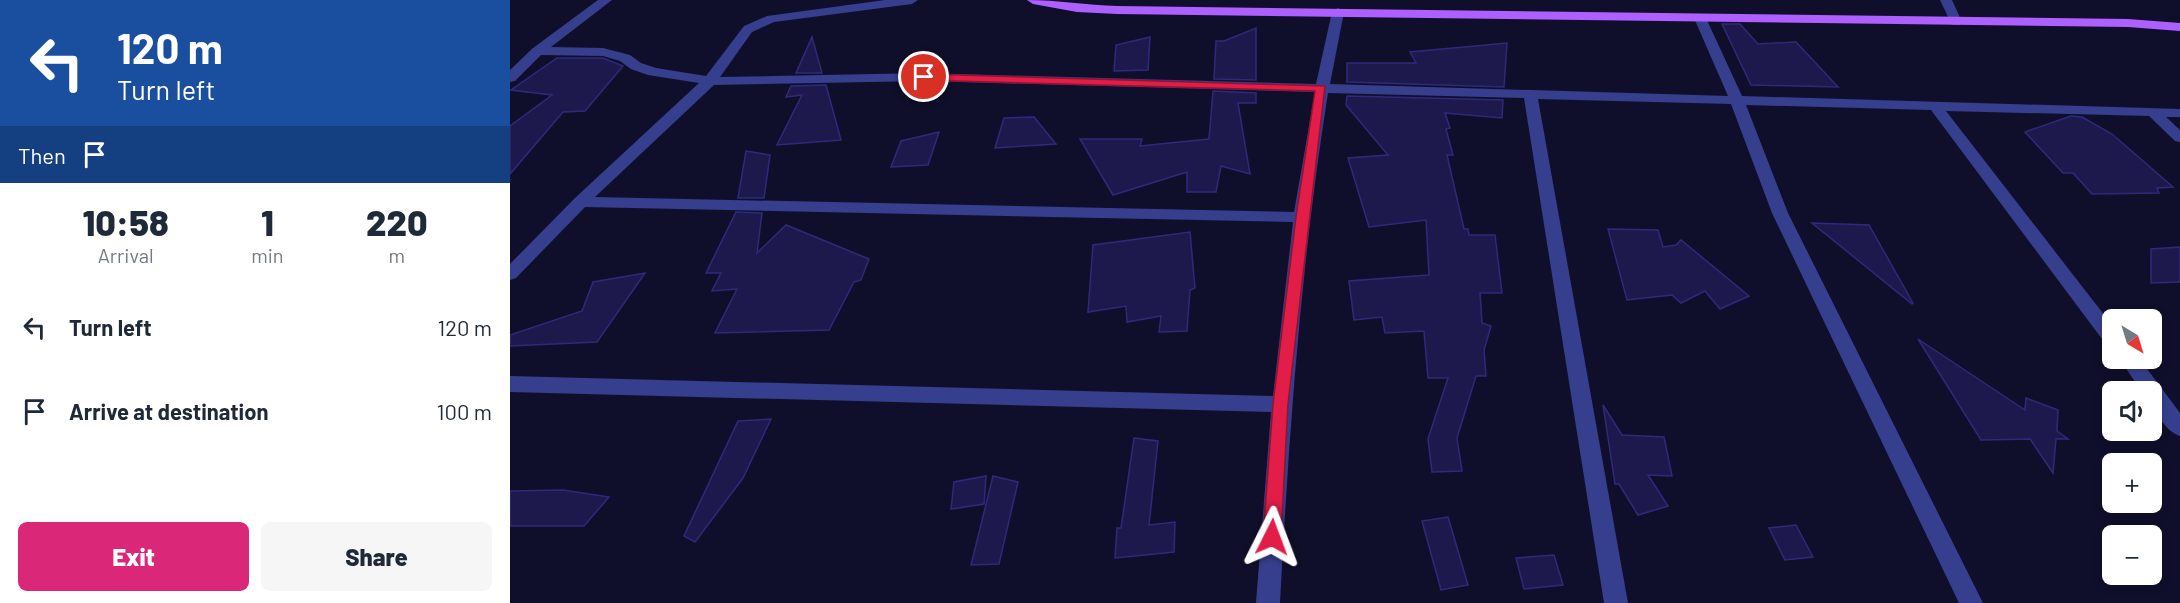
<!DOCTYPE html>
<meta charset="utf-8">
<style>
body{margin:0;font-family:Barlow,sans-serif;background:#f6f6f7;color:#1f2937;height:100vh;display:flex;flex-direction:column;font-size:22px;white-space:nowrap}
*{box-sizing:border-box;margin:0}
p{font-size:20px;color:#747a83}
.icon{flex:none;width:33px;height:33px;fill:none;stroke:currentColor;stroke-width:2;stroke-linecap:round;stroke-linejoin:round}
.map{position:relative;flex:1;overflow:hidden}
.sheet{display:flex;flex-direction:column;background:#fff;width:510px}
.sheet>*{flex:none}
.top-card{background:#1a4fa0;color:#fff;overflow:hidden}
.needle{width:39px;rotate:142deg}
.fabs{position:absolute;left:1592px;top:309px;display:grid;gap:12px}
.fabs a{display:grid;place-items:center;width:60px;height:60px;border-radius:9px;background:#fff;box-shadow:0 3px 9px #0003;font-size:30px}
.pin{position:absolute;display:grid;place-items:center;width:51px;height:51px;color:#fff;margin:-26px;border:3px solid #fff;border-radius:50%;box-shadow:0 2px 6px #0007}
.me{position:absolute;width:66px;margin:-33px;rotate:3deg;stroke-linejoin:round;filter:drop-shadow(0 0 4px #0008)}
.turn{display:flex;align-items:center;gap:21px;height:126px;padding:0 18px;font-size:27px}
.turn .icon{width:78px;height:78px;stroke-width:2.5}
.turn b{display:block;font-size:42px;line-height:51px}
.then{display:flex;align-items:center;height:57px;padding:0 18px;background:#0003;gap:12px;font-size:22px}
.eta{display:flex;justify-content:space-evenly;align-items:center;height:102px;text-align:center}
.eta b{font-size:36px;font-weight:800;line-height:42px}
.button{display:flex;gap:12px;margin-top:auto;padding:12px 18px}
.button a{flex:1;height:69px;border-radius:9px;background:#db2777;color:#fff;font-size:24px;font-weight:800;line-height:69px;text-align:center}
.button a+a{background:#f6f6f7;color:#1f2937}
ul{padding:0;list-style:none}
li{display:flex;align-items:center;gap:18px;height:84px;padding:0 18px}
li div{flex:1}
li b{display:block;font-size:22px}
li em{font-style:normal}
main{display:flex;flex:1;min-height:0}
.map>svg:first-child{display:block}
</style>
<main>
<section class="sheet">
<div class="top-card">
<div class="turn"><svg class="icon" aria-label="left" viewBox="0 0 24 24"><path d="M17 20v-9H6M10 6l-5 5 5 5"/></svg><div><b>120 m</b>Turn left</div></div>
<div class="then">Then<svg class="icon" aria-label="arrive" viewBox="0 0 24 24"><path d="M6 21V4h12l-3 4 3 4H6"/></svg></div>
</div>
<div class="eta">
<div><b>10:58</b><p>Arrival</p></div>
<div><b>1</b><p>min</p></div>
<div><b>220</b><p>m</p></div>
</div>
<ul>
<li><svg class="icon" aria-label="left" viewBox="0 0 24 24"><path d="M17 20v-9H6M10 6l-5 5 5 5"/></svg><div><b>Turn left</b></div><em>120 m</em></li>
<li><svg class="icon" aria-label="arrive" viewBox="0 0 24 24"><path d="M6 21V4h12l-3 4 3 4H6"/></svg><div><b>Arrive at destination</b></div><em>100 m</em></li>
</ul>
<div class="button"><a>Exit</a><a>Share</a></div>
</section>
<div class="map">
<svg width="1670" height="603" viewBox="0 0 1670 603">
<rect width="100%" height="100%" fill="#100f2b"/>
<g fill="#1d194d" stroke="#2e2a7b" stroke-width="1.5">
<path d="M1212,24H1230L1248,44L1286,42L1328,87L1241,85Z"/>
<path d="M746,28V80L704,79L706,41H714Z"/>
<path d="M302,37L312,73H286Z"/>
<path d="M640,37L638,70L604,71L606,45Z"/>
<path d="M997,43L994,87L837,82V63H906L900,52Z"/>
<path d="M47,58H93L113,66L75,111L53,112L0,174V126L42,95L1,90Z"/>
<path d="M316,85L331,140L267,145L292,95L276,97L281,86Z"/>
<path d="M703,91L746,93V103H728L740,174L711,166L706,192H677V172L603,195L570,139H632L630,146L699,139Z"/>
<path d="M837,96L993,100L992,118L935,113L940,128L936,129L943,155H937L954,229H958L959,235H985L992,293H970L972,323L981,326L974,350L976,376H966L947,438L952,471L922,472L918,439L938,378H918L914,331L875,333L872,317L844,320L839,281L919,275L916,220L859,227L838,158L878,155L836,105Z"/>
<path d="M1561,116L1572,117L1602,134L1663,187L1647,188L1649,193L1582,194L1563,173H1553L1515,132Z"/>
<path d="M524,117L546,144L485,148L494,118Z"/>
<path d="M429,132L418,165L381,167L391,141Z"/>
<path d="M236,151L260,155L254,198H228Z"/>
<path d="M226,212L252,213L247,253L276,225L359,259L351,280L344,282L319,330L205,333L227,289L202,291L211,273H196Z"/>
<path d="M1302,223L1359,225L1403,303L1402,304Z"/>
<path d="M1098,229L1148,230L1153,247L1166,245L1171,240L1239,296L1210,309L1195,291L1171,303L1162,295L1117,300Z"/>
<path d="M680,232L685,288L680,290L677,331L649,332L651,316L617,322L616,306L578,312L583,245Z"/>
<path d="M1670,247V282L1641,283V249Z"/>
<path d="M135,273L87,342L0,346V335L72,311L83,282Z"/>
<path d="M1408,339L1515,410L1516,398L1548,410L1547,431L1558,439H1546L1543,473L1520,439L1471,440Z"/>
<path d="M1093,405L1112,435L1154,437L1162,476L1138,475L1158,506L1128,515L1109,484H1105Z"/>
<path d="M261,419L233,478L185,542L174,536L228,421Z"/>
<path d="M624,438L648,441L639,525L665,522L664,552L605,558L607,528H611Z"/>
<path d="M476,476L474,504L441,509L444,482Z"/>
<path d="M483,476L508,482L489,564L461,565Z"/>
<path d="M53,490L99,497L74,526H0V491Z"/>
<path d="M938,517L958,585L931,590L912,521Z"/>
<path d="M1286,525L1303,557L1275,560L1259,528Z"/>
<path d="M1044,555L1053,585L1014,589L1006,558Z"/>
</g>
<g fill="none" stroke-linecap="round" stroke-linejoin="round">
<g fill="#363f8d" fill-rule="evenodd">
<path d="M88,0H102L41,47L93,48L120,55L131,63L146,68L196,76L234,26L257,16L375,0H408L402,4L264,22L242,32L210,77L414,73L806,84L822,12L828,8L834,12L820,84L1218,96L1184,18L1190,14L1196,18L1232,96L1670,109V117H1656L1670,130V142L1665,141L1639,116L1436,111L1602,325V345L1595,343L1421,110L1236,105L1278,213L1473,603H1449L1262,213L1221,104L1028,99L1118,603H1094L1014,98L818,93C791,262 779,432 770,603H746L761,412L0,392V376L763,396L783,222L75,207L6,278L0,280V264L65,198L189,83L138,75L121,69L110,61L93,56L31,55L5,81L0,82V70L23,48ZM414,81L805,92L784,212L85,197L204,85Z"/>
<path d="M1430,0H1442L1452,22L1450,25H1442Z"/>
<path d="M1609,358H1629L1670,413V436C1654,431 1641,407 1641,392H1632Z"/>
</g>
<path fill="#ad60ff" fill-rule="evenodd" d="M517,0C547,0 577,5 607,6L1618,19L1670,23V31L1618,27L607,14L567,12L523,4Z"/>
</g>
<path fill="#e11d48" stroke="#92132f" stroke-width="1.5" d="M414,74L815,86L778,404L771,537L768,542L762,544L756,542L753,537L763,404L786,217L805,91L410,80V75Z"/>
</svg>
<div class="fabs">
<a><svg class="needle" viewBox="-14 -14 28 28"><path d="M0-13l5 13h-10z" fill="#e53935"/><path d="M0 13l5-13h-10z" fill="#747a83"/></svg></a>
<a><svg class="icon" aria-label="sound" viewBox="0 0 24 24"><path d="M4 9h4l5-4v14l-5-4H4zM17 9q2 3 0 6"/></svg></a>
<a>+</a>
<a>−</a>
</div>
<div class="pin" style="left:414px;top:77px;background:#d93025"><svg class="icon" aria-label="arrive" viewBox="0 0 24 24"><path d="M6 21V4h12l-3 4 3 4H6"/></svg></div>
<svg class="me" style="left:762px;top:537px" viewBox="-20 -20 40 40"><path d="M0-17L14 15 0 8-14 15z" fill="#e11d48" stroke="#fff" stroke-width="4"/></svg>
</div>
</main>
